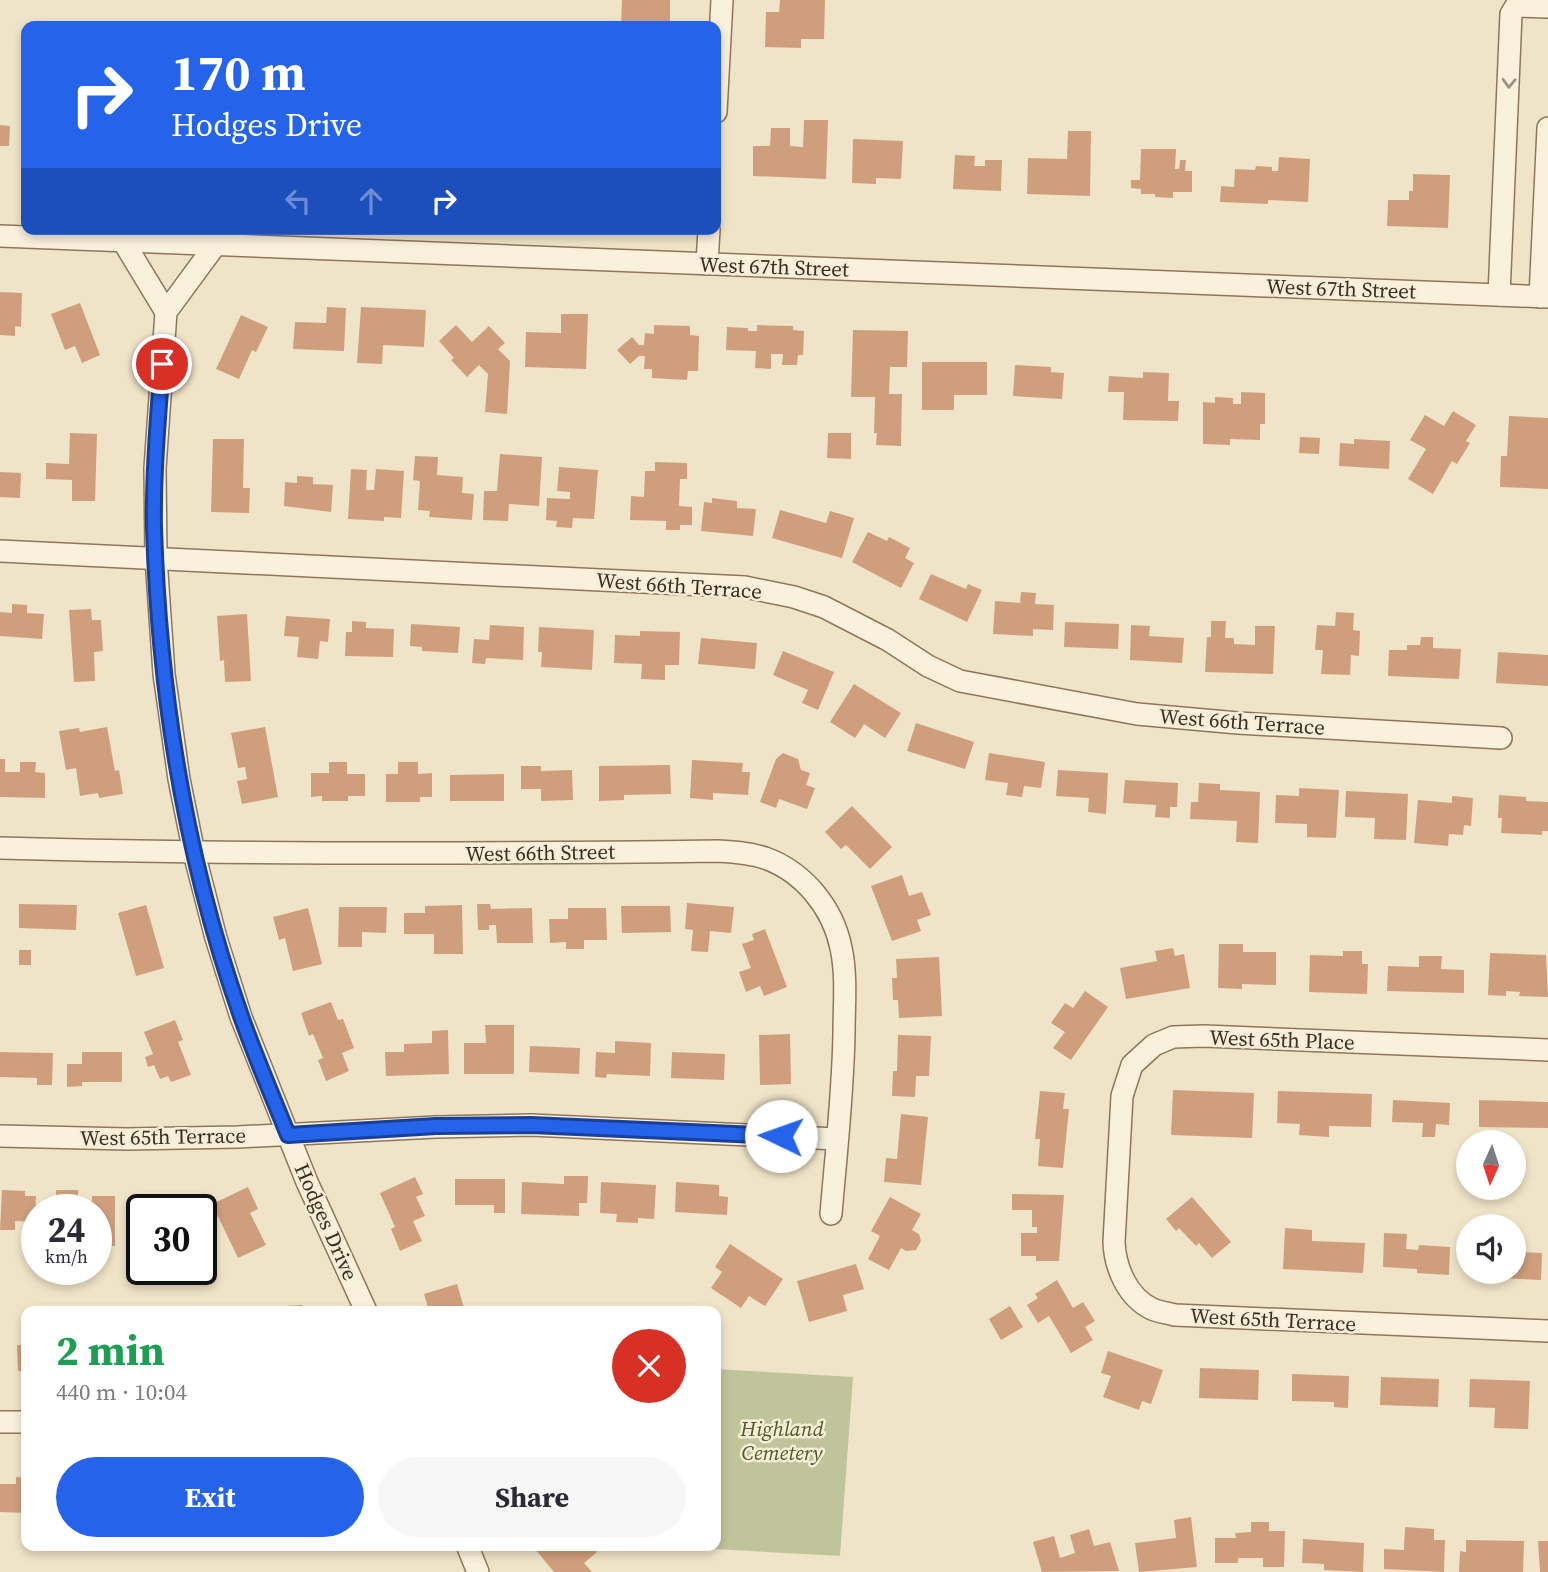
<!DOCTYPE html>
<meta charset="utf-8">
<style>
body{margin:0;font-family:"Source Serif 4",serif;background:#f7f7f7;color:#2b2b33;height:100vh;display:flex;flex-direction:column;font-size:26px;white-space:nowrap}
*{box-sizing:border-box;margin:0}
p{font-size:23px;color:#7c7c81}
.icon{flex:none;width:38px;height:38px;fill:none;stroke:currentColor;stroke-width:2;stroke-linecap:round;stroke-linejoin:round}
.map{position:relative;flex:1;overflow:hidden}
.drawer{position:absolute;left:21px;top:1306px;width:700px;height:245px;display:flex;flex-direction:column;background:#fff;border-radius:14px;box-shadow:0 4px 10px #0003}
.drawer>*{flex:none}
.hud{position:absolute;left:21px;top:21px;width:700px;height:214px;border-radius:14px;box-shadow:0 4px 10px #0003;background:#2563eb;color:#fff;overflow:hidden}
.needle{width:46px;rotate:183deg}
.fabs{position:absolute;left:1456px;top:1130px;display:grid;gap:14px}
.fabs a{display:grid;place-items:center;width:70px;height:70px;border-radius:50%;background:#fff;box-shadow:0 4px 10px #0003;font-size:35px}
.speed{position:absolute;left:21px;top:1194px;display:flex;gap:14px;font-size:35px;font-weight:700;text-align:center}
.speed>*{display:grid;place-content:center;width:91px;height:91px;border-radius:50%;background:#fff;box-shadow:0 4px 10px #0003;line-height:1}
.speed small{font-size:18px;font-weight:400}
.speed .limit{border:4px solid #111;border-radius:10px;background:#fff;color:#111}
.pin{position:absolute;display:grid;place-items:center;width:60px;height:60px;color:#fff;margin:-30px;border:4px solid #fff;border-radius:50%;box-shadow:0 2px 7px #0007}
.me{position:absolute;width:77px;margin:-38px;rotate:273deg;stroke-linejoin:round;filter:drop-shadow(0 0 5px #0008)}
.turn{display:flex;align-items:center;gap:24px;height:147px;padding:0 35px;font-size:32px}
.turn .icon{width:91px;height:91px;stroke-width:2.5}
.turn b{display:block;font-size:49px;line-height:60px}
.lanes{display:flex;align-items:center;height:66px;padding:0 35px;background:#0003;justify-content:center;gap:35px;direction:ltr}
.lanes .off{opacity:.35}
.round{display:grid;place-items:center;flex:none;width:74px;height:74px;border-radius:37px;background:#f7f7f7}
.summary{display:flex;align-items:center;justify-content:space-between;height:119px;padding:0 35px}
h1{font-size:42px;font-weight:700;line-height:52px;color:#1e9e55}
.primary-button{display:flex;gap:14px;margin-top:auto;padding:14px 35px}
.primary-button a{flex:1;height:80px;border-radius:42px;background:#2563eb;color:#fff;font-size:28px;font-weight:700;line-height:80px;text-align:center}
.primary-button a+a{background:#f7f7f7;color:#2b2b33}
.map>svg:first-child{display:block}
</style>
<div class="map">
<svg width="1548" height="1572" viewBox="0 0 1548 1572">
<rect width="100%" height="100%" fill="#f0e4c8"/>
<path fill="#bfc49a" d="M716,1369L853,1377L840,1556L643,1545H716Z"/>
<g fill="#cf9f7d">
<path d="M622,0H670V26H621Z"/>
<path d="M780,0H825L824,39H801V48L765,47L766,12H779Z"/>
<path d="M804,120H828L826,179L753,176V146H770L771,128H790V146L803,147Z"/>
<path d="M0,125L10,126L9,146H0Z"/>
<path d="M1068,131H1091L1090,196L1027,194L1028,158L1067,159Z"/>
<path d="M853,139L903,141L901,179L876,178V184L852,183Z"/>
<path d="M1141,149H1176L1175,169H1179L1180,160H1186L1185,171H1192V192H1173V198L1155,197V194H1141V189L1131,188V180H1140Z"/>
<path d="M955,155L975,156L974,166H985V160H1002L1001,191L953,189Z"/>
<path d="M1279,157L1310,159L1308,202L1268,200V204L1220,202L1221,186L1234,187L1235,169L1255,170L1256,166L1272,167V171H1278Z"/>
<path d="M1413,174L1450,175L1448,228L1387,226L1388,200H1409V191H1413Z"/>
<path d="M0,292L22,293L21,327L15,326V336L0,335Z"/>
<path d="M80,303L100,355L82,363L75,346L65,350L51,314Z"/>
<path d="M327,307L346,308L344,351L293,349L295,322L326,323Z"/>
<path d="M361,307L426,310L424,347L383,345L382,364L357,363Z"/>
<path d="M561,314H588L586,369L525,367L526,332L561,333Z"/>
<path d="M241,315L268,327L256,352L252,350L239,379L216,369Z"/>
<path d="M456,325L472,342L489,326L505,343L498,349L510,361L507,414L485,412L488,374L479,365L467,377L451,360L454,358L439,341Z"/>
<path d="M654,325L690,326V335L699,336L698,371H688L687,380L652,378V369H644L645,356H639L630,364L617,350L632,337L639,345H644L645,333L654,334Z"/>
<path d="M757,325L793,326V330L804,331L803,355H798L797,365H782L783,354H771V369L755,368L756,351L726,350L727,327L748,328V331H757Z"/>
<path d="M853,330L908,331L907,367H890L889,394H902L901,446L876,445L877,433H874L875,397H851Z"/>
<path d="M922,362H987V395H954V410H922Z"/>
<path d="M1015,365L1051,367V372L1064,373L1062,399L1013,396Z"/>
<path d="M1143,372L1169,373L1168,401H1179L1178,421L1123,420L1124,392H1108L1109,376L1143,378Z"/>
<path d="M1241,392L1265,393V424H1260V440L1230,439V445L1203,444V402L1215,403V397L1233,398V404H1241Z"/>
<path d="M1453,411L1476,425L1466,441L1470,443L1457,464L1452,461L1433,494L1408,479L1426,449L1410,440L1425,415L1444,426Z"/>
<path d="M1509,416L1548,418V489L1500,487L1501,456H1507Z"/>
<path d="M70,433L97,434L95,501H72V480L46,479V463L69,464Z"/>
<path d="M828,433H851V459L827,458Z"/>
<path d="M1300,437L1320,438L1319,454L1299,453Z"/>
<path d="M213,439H244L243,488H250L249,513L211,512Z"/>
<path d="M1354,439L1390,441L1389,469L1339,466L1340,443L1354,444Z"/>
<path d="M500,454L542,457L539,506L509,504L508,521L483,520L484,491H497Z"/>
<path d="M415,456L438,457L437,475L463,477L462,493L474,494L472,520L429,517L430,511L418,510L420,481L413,480Z"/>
<path d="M655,462L687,463V479H680L679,506L692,507V525H680V530H666V521L630,520L631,496L644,497L645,471H655Z"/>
<path d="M559,467L598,470L594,519L573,518L572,528L556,527L557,521L546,520L547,498L570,499V492L557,491Z"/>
<path d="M351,469L367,470L366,490H374L376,469L404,471L401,518L384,517V521L348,519Z"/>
<path d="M0,472L21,473L20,498L0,497Z"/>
<path d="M297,476L313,477V484L333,485L331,512L284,506L285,482L297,483Z"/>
<path d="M712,498L737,501V508L756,509L753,536L701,531L704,502L712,503Z"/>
<path d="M780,510L826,523L830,511L854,518L842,558L772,538Z"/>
<path d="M868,532L887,541L889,537L910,548L905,558L914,563L901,588L852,562Z"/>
<path d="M931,574L966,589L968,584L982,590L967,622L919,599Z"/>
<path d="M1021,592L1036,593L1035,604L1054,605L1053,630L1033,629V636L993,634L995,601L1020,603Z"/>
<path d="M12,604L27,605V613L44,614L42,639L0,636V612L12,613Z"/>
<path d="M91,609L92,620H101L103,651L94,652L95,681L74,682L69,610Z"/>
<path d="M1336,612L1354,613L1353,630L1360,631L1359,656L1351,655L1350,675L1321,674L1323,650H1315L1317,625L1335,626Z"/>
<path d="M247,614L251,681L225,682L224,660L220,661L217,616Z"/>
<path d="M286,616L330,619L328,642L320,641L318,659L297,657L299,637L284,636Z"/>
<path d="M352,621L366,622V628L394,629L393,657L345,656L346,632H352Z"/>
<path d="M1211,621H1226L1225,638H1234V644L1255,645V626H1275L1273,674L1205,672L1207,637H1211Z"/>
<path d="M1065,622L1119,624L1118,649L1064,647Z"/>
<path d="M411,624L460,627L458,653L422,651V647L410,646Z"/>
<path d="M490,625L524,627L523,660L486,658L485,664L472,663L474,639L489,640Z"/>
<path d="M1131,625L1150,626L1149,636L1184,638L1182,663L1130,660Z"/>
<path d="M539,627L594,630L592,670L541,667L542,652H538Z"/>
<path d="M640,631L680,632L679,665H665V680L641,679L642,664L614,663L615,635L640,636Z"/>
<path d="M1421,637H1433V648L1461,649L1459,679L1388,676L1389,650H1407V645H1420Z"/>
<path d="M701,638L757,643L755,669L698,664Z"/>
<path d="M783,651L834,672L818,710L802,703L808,690L773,675Z"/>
<path d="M1498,652L1548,655V686L1496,683Z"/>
<path d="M854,684L901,713L885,738L864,724L855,738L830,722Z"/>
<path d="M916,723L974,742L965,769L907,751Z"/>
<path d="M107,727L115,771L119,770L123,794L99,798L98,793L80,796L76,768L66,770L59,731L79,728L80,732Z"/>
<path d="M265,727L278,797L242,804L237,781L247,779L245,767L238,768L231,733Z"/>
<path d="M783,753L798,759L801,770L810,773L806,785L815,788L807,809L779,799L776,808L760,802L776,759Z"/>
<path d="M989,753L1045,762L1041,788L1024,786L1022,797L1006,795L1008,783L985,780Z"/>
<path d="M0,759H5V772H20V762H36L35,772L45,773V798L0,797Z"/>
<path d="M692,760L743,763L742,772H750L748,795L713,793V800L690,798Z"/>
<path d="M329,762H347V774H365V796H348V801H322V796L311,797V773H329Z"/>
<path d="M398,762H418V774L432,773V797H420V802H386V774H398Z"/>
<path d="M670,765L671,794L624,795V800L599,801V766Z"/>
<path d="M521,766H541V771L572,770L573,800L541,801V789H521Z"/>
<path d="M1058,770L1108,773L1106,814L1088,812L1089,798L1056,796Z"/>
<path d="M504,774V801H450V775Z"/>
<path d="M1125,780L1178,783L1177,807H1170V818L1155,817L1156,805L1123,803Z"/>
<path d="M1199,783L1220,784V790L1260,792L1258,843L1236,842L1237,821L1190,819L1191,802H1198Z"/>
<path d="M1299,788L1339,790L1336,838L1307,837V824L1275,823L1276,795L1299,796Z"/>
<path d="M1346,791L1408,794L1406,840L1374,839L1375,818L1345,817Z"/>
<path d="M1499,795L1526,797V801L1548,802V831H1542V835L1501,833L1502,818H1498Z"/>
<path d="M1452,796L1473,798L1471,826L1464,825L1463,835L1449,834L1448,846L1414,843L1418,800L1452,803Z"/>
<path d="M852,806L892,847L870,869L846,845L841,849L825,832Z"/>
<path d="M902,875L909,896L922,892L931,915L917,920L921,931L892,941L871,886Z"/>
<path d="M687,903L734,907L731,933L710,931L708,952L691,951L693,930L685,929Z"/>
<path d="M19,904L77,905L76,930L19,928Z"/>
<path d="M477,904H490L491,909L532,908L533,943H497L496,925H489V930H478Z"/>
<path d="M146,905L164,968L136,976L118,913Z"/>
<path d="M462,905L463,954H434V934H404V913H425V906Z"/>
<path d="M621,906H670L671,932L622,933Z"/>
<path d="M339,907H387L386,933L362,932V947H338Z"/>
<path d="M308,908L322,964L293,971L285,938L279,940L273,917Z"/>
<path d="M568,908H606L607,940H584V949H566V942L550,943L549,919H568Z"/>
<path d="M765,929L787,987L764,996L760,986L746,992L739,972L751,968L742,944L754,940L752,934Z"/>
<path d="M1219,944H1243V952H1276V985L1242,984V989L1218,988Z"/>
<path d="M1173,948L1175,956L1184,954L1190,988L1126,999L1120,968L1157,961L1155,951Z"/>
<rect x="19" y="950" width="12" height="15"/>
<path d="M1343,951H1362V964H1368L1367,994L1309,992L1310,955L1343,956Z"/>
<path d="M1490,953L1546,955L1548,997L1519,996L1520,992L1506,991V996L1488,995Z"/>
<path d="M1419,956H1442L1441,969L1464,970V993L1387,991L1388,966L1419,967Z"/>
<path d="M939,957L942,1016L899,1018L898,1000H893L892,978H897L896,959Z"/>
<path d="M1085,991L1108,1007L1071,1060L1053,1048L1065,1032L1051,1023L1065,1003L1073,1008Z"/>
<path d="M331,1002L338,1020L343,1019L354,1048L342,1053L349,1071L326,1081L318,1060L323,1058L313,1034L309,1036L301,1013Z"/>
<path d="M175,1020L183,1040L178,1042L191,1075L171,1082L168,1076L160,1079L154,1065L148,1067L145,1057L153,1054L144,1032Z"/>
<path d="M485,1025H514V1074H464V1043H486Z"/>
<path d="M448,1030L449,1074L386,1076L385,1052H404V1044L432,1043V1031Z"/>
<path d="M790,1034L791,1084L760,1085L759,1035Z"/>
<path d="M898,1035L931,1036L929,1076H916L915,1097L892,1096L893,1071H897Z"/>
<path d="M615,1041L651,1043L650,1076L607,1074L606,1078L595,1077L596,1052L615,1053Z"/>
<path d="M530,1046L580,1048L579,1074L529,1072Z"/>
<path d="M0,1052L53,1053L52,1085H37V1078L0,1077Z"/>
<path d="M82,1052H122V1082H82V1086L67,1087V1064H82Z"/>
<path d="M672,1052L725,1054L724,1080L671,1078Z"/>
<path d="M1173,1090L1254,1093L1252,1138L1171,1135Z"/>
<path d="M1040,1091L1065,1093L1063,1109H1069L1063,1168L1038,1166L1040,1139H1035Z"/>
<path d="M1278,1091L1372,1094L1371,1127L1329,1126V1137L1299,1135L1300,1124L1277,1123Z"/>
<path d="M1393,1100L1450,1103L1449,1125L1436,1124L1435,1137H1422L1423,1123L1392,1122Z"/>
<path d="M1479,1100L1548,1102V1128L1479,1127Z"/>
<path d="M901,1114L928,1117L921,1185L884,1182L886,1158L897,1159Z"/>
<path d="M564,1176H588L587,1203H579V1216L521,1214L522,1182L564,1184Z"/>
<path d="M415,1177L423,1194L416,1197L425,1216L413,1221L422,1241L400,1251L391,1229L395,1227L380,1193Z"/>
<path d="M455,1179H505V1213H494V1205H455Z"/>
<path d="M601,1182L656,1185L654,1219L638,1218V1223L616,1222L617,1214L600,1213Z"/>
<path d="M676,1182L719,1185V1196L728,1197L727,1215L675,1212Z"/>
<path d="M248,1187L258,1209L250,1213L266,1245L238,1258L212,1204Z"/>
<path d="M2,1190L25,1191V1196H36L35,1222L15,1221V1230H0Z"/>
<path d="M56,1190H78V1201H92V1196H115V1246H99L96,1209H56Z"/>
<path d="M188,1194V1209H142V1227L135,1228L134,1202L151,1201V1195Z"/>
<path d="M1012,1194L1064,1195L1059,1261H1036V1256H1021V1233H1037V1227H1032V1210H1012Z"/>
<path d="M890,1197L921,1214L912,1230L919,1234L921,1241L916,1250L906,1251L901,1248L889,1270L868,1259L880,1236L871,1231Z"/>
<path d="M1192,1197L1231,1242L1212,1258L1199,1243L1196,1246L1179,1228L1176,1231L1166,1219Z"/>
<path d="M1285,1228L1312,1230V1241L1365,1243L1363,1273L1283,1269Z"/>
<path d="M1384,1233L1407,1234L1406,1249L1418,1250L1419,1245L1450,1247L1449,1275L1417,1273V1269L1383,1267Z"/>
<path d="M730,1244L783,1279L765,1306L749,1296L741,1308L711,1288L722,1272L715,1267Z"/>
<path d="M1514,1252L1542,1253L1541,1280L1471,1277L1472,1272H1514Z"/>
<path d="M856,1264L864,1289L843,1295L847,1311L809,1322L797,1281Z"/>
<path d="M1057,1280L1073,1308L1083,1302L1095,1321L1085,1327L1093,1340L1071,1353L1049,1316L1038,1323L1027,1305L1038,1298L1035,1294Z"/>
<path d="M457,1284L465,1311H429L424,1294Z"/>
<path d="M302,1305L303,1311H272L271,1307Z"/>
<path d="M1010,1306L1023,1327L1001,1340L989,1319Z"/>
<path d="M17,1345H26V1371H18Z"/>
<path d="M1108,1351L1163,1370L1151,1404L1142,1401L1139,1410L1103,1397L1111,1376L1101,1373Z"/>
<path d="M1200,1368L1259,1370L1258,1400L1199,1398Z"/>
<path d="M1292,1374L1349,1376L1348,1408L1334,1407V1402L1292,1401Z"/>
<path d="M1381,1377L1439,1379L1438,1407L1380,1405Z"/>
<path d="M1470,1379L1530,1381L1528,1429L1494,1428L1495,1408L1469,1407Z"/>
<path d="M16,1477L26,1478V1513L0,1512V1484H16Z"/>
<path d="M1191,1517L1197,1567L1139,1572L1135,1543L1176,1538L1174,1520Z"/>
<path d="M1251,1522H1269V1531H1285L1284,1567H1263V1558H1238V1563H1215V1538H1236L1235,1533L1251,1532Z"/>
<path d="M1405,1527L1434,1529V1540H1445L1444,1572L1384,1569V1549L1404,1550Z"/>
<path d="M1089,1529L1094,1546L1110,1542L1119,1571L1042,1572L1033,1542L1054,1536L1060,1558L1075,1553L1070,1535Z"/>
<path d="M1303,1539L1364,1543L1363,1572L1324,1570V1564L1302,1563Z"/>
<path d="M1466,1540L1524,1541L1523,1572H1459L1460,1551L1466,1552Z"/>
<path d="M1538,1541H1548V1572H1540Z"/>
<path d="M539,1545H591L597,1552L584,1563L592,1572H554L535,1549Z"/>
</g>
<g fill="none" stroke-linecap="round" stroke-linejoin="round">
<g stroke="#8d765c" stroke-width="24">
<g id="minor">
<path d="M716,112L722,0"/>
<path d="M0,236L1548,297"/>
<path d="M123,241L166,312"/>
<path d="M216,244L166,312L155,468L156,558L164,674L179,779L194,853L216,938L241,1017L307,1182L366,1311"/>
<path d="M707,264L709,229"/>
<path d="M1499,295L1511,14L1516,6L1548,7"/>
<path d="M1540,297L1548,128"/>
<path d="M0,551L745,587L794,597L824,607L888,640L928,666L960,681L1137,714L1238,723L1501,738"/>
<path d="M0,848C239,855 479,854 718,851C734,852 750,853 765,858C804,872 833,908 841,948C847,975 844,1006 844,1033C843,1094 836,1154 831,1214"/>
<path d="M1548,1050L1204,1036L1173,1037L1154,1045L1132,1065L1122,1096L1114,1242C1115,1267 1127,1297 1152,1309C1159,1312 1167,1313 1175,1315L1548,1331"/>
<path d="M0,1136L127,1139L238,1137L436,1127L531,1125L837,1139"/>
<path d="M0,1422H26"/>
<path d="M467,1545L478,1572"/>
</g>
</g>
<use href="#minor" stroke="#faf1dc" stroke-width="21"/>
</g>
<defs><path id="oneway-chevron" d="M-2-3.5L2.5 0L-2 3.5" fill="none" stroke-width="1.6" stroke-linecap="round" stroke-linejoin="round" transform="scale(1.75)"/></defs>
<use stroke="#9c907e" href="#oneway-chevron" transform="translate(1509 83) rotate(92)"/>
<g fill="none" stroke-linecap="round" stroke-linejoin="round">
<g stroke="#184099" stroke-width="18">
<path id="route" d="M162,364C158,419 153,473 154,528C159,693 186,860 241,1016C255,1056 272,1095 288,1135L436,1126L531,1125L781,1136"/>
</g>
<use href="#route" stroke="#2563eb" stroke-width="12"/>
</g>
<g text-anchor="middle" stroke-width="5" stroke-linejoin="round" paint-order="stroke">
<g font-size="21" fill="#3d2e20" stroke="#f7eed8">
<text transform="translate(774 267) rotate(2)" y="7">West 67th Street</text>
<text transform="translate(1341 289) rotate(2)" y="7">West 67th Street</text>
<text transform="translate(679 586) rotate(4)" y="7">West 66th Terrace</text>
<text transform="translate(1242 722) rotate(4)" y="7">West 66th Terrace</text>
<text transform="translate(540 853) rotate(-1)" y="7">West 66th Street</text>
<text transform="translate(1282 1040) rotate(2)" y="7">West 65th Place</text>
<text transform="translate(163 1137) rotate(-1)" y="7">West 65th Terrace</text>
<text transform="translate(326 1222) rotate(66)" y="7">Hodges Drive</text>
<text transform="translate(1273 1320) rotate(3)" y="7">West 65th Terrace</text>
</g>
<g font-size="21" font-style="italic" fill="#4d5a26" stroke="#f7eed8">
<text x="782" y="1436">Highland<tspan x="782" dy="24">Cemetery</tspan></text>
</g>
</g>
</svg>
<div class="fabs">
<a><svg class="needle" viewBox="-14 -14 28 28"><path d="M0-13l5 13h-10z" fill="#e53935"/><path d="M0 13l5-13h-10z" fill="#7c7c81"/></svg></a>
<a><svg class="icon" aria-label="sound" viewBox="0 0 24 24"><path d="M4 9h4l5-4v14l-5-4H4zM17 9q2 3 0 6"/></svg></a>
</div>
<div class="speed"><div>24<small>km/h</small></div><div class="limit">30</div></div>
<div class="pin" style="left:162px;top:364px;background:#d93025"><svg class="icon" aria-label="arrive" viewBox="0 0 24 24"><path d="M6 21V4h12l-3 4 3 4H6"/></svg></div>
<svg class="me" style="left:781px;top:1136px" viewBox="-20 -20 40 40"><circle r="19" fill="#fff"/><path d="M0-13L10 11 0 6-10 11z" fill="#2563eb"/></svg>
<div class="hud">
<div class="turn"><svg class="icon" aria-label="right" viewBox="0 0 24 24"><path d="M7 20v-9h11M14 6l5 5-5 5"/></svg><div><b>170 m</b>Hodges Drive</div></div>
<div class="lanes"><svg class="icon off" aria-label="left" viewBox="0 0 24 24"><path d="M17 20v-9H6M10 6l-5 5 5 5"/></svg><svg class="icon off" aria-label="ahead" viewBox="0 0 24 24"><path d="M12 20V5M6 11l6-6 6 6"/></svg><svg class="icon" aria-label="right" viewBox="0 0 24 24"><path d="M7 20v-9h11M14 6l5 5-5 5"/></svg></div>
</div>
<section class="drawer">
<div class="summary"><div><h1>2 min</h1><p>440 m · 10:04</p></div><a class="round" style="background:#d93025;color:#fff"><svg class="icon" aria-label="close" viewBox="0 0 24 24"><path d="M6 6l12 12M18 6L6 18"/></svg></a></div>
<div class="primary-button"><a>Exit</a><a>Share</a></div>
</section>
</div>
